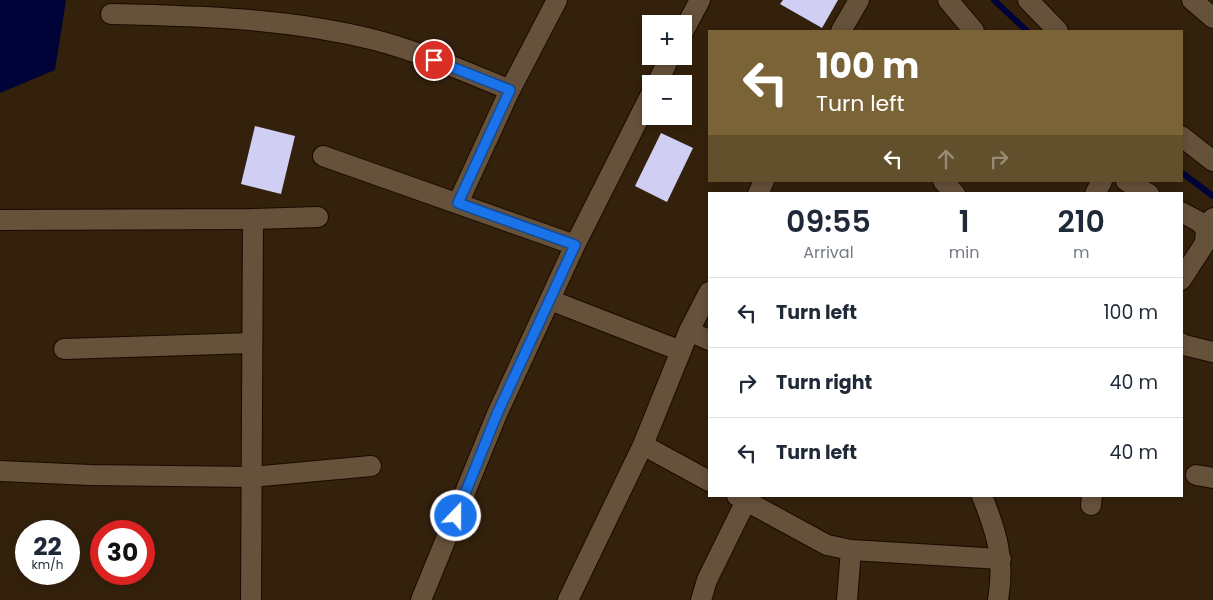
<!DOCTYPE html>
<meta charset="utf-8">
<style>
body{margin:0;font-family:Poppins,sans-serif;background:#f2f2f3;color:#1f2937;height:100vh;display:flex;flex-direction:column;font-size:19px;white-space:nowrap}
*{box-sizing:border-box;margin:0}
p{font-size:16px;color:#747a83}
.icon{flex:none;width:28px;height:28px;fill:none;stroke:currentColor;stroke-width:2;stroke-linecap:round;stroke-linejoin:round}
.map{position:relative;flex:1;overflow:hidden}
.drawer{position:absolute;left:708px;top:192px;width:475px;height:305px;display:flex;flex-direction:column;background:#fff;border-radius:0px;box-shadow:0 2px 8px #0003}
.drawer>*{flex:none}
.top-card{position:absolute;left:708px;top:30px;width:475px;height:152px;border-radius:0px;box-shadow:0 2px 8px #0003;background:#7b6338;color:#fff;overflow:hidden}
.tools{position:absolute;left:642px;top:15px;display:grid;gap:10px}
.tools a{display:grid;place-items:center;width:50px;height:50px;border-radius:0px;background:#fff;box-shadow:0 2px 8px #0003;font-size:25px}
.speed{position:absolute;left:15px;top:520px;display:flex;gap:10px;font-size:25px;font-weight:700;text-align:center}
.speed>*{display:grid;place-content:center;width:65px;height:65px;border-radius:50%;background:#fff;box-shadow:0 2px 8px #0003;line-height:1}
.speed small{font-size:12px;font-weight:400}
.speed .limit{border:8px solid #d22;background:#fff;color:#111}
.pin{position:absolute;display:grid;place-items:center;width:42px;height:42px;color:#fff;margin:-21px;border:2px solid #fff;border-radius:50%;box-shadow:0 1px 5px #0007}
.me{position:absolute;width:55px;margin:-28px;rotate:22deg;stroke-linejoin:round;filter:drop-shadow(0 0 4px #0008)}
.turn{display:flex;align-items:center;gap:18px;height:105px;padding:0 25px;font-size:22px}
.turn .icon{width:65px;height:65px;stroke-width:2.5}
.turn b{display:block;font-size:35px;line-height:42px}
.lanes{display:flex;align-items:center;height:48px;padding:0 25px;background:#0003;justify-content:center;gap:25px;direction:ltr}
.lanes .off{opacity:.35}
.eta{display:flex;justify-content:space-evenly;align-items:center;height:85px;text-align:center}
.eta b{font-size:30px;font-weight:600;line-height:35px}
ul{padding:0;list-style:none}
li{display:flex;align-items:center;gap:15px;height:70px;padding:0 25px;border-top:1px solid #e0e1e3}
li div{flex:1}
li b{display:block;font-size:19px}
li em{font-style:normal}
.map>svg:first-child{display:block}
</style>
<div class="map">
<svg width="1213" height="600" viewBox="0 0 1213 600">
<rect width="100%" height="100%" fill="#33210c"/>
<path fill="#000338" d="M0,0H66L55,70L0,93Z"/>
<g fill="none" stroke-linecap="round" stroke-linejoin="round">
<g stroke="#000338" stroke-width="6">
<path d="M994,0L1027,31"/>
<path d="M1181,172L1213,196"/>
</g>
</g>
<g fill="#d0cef3">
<path d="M783,0H838L822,28L780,4Z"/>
<path d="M255,126L295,136L281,194L241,184Z"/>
<path d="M661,133L693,148L667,202L635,186Z"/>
</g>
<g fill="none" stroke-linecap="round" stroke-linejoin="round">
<g stroke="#1a0a00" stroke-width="22">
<g id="minor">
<path d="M948,0L974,31"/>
<path d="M1028,0L1058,31"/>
<path d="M1192,0L1213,18"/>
<path d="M111,14C200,16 287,18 375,40C421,52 466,72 510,90"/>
<path d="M684,30L700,0"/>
<path d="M841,31L859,0"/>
<path d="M657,84L670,56"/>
<path d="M1181,136L1213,161"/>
<path d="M323,156L575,245"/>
<path d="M943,181L955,194"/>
<path d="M1126,181L1149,194"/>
<path d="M758,194L764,181"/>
<path d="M1095,194L1102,181"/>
<path d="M458,203L510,90L557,0"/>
<path d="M1181,212L1198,221L1206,228"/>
<path d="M0,220L253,219L318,217"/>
<path d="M1181,280L1205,243L1206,228L1213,218"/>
<path d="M550,300L681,351"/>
<path d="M689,331L709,340"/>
<path d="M1181,343L1184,345L1213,352"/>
<path d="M64,349L252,343"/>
<path d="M643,445L709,481"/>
<path d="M0,471L90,475L251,477L371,466"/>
<path d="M1196,475L1213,478"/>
<path d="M737,496L827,545L851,550L1001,559"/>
<path d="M982,496C997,533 1005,560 998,600"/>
<path d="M1091,505L1092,496"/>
<path d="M251,600L253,219"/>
<path d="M421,600L497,414L575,245L651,94"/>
<path d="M568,600L643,445L689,331L709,292"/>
<path d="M701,600L707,580L746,501"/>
<path d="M847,600L851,550"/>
</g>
</g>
<use href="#minor" stroke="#66513b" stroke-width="20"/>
</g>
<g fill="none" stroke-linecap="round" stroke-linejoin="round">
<g stroke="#114b97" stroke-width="12">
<path id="route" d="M434,60L510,90L458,203L575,245L497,414L456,516"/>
</g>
<use href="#route" stroke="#1a73e8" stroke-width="9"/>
</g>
</svg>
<div class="tools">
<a>+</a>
<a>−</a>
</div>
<div class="speed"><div>22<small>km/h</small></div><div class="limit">30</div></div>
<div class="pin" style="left:434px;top:60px;background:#d93025"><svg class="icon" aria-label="arrive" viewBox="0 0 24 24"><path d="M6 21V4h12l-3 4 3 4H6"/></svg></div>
<svg class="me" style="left:456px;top:516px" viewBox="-20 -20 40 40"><circle r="17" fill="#1a73e8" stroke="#fff" stroke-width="3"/><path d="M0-11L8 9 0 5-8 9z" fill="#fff"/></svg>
<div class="top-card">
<div class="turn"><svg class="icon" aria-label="left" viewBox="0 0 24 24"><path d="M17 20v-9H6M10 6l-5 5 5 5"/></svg><div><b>100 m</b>Turn left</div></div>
<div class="lanes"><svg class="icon" aria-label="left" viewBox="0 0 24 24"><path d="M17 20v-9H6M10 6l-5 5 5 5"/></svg><svg class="icon off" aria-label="ahead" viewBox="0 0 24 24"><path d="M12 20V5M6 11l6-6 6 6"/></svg><svg class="icon off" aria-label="right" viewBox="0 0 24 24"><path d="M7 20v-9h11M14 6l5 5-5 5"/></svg></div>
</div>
<section class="drawer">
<div class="eta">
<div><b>09:55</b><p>Arrival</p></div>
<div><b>1</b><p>min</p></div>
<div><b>210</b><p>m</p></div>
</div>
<ul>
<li><svg class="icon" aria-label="left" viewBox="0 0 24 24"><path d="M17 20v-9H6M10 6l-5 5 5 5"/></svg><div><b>Turn left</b></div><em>100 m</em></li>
<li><svg class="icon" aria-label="right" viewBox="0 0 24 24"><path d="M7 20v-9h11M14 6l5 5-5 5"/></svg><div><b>Turn right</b></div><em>40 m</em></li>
<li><svg class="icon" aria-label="left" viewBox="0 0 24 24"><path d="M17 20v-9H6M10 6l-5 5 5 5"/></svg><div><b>Turn left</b></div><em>40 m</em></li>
</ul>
</section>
</div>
